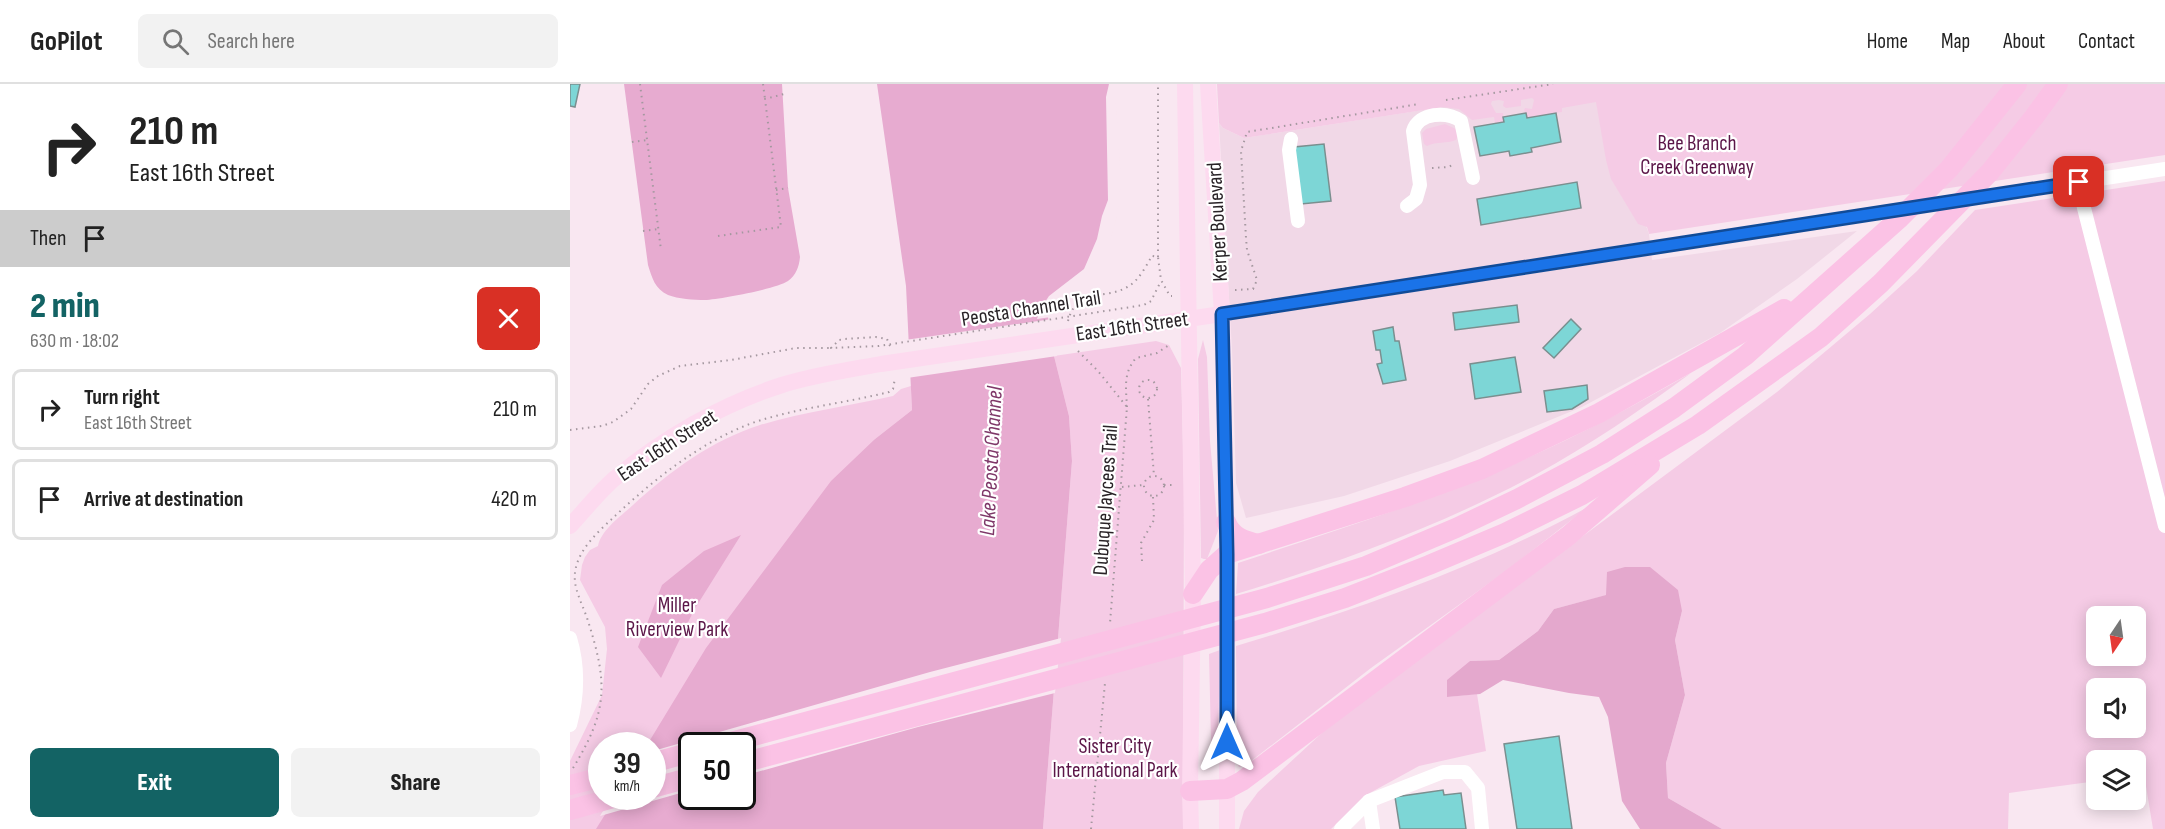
<!DOCTYPE html>
<meta charset="utf-8">
<style>
body{margin:0;font-family:"Sofia Sans Condensed",sans-serif;background:#f2f2f2;color:#222;height:100vh;display:flex;flex-direction:column;font-size:22px;white-space:nowrap}
*{box-sizing:border-box;margin:0}
p{font-size:20px;color:#767676}
.icon{flex:none;width:33px;height:33px;fill:none;stroke:currentColor;stroke-width:2;stroke-linecap:round;stroke-linejoin:round}
.map{position:relative;flex:1;overflow:hidden}
.sheet{display:flex;flex-direction:column;background:#fff;width:570px}
.sheet>*{flex:none}
.guide{background:#fff;color:#222;overflow:hidden}
.needle{width:39px;rotate:193deg}
.buttons{position:absolute;left:1516px;top:522px;display:grid;gap:12px}
.buttons a{display:grid;place-items:center;width:60px;height:60px;border-radius:9px;background:#fff;box-shadow:0 3px 15px #0003;font-size:30px}
.speed{position:absolute;left:18px;top:648px;display:flex;gap:12px;font-size:30px;font-weight:700;text-align:center}
.speed>*{display:grid;place-content:center;width:78px;height:78px;border-radius:50%;background:#fff;box-shadow:0 3px 15px #0003;line-height:1}
.speed small{font-size:15px;font-weight:400}
.speed .limit{border:3px solid #111;border-radius:9px;background:#fff;color:#111}
.pin{position:absolute;display:grid;place-items:center;width:51px;height:51px;color:#fff;margin:-26px;border-radius:12px;box-shadow:0 3px 9px #0006}
.me{position:absolute;width:66px;margin:-33px;rotate:0deg;stroke-linejoin:round;filter:drop-shadow(0 0 4px #0008)}
.turn{display:flex;align-items:center;gap:21px;height:126px;padding:0 30px;font-size:27px}
.turn .icon{width:78px;height:78px;stroke-width:2.5}
.turn b{display:block;font-size:42px;line-height:51px}
.then{display:flex;align-items:center;height:57px;padding:0 30px;background:#0003;gap:12px;font-size:22px}
.round{display:grid;place-items:center;flex:none;width:63px;height:63px;border-radius:9px;background:#f2f2f2}
.head{display:flex;align-items:center;justify-content:space-between;height:102px;padding:0 30px}
h1{font-size:36px;font-weight:800;line-height:45px;color:#136364}
.cta{display:flex;gap:12px;margin-top:auto;padding:12px 30px}
.cta a{flex:1;height:69px;border-radius:9px;background:#136364;color:#fff;font-size:24px;font-weight:800;line-height:69px;text-align:center}
.cta a+a{background:#f2f2f2;color:#222}
ul{padding:0;list-style:none}
li{display:flex;align-items:center;gap:18px;height:81px;margin:0 12px 9px;padding:0 18px;border:3px solid #e0e0e0;border-radius:9px}
li div{flex:1}
li b{display:block;font-size:22px}
li em{font-style:normal}
header{display:flex;align-items:center;gap:36px;box-sizing:border-box;height:84px;padding:0 30px;background:#fff;border-bottom:2px solid #e0e0e0}
header strong{font-size:28px}
nav{display:flex;gap:33px;margin-inline-start:auto;font-size:21px}
.search{width:420px;height:54px;background:#f2f2f2;display:flex;align-items:center;gap:15px;box-sizing:border-box;padding:0 21px;border-radius:9px;color:#767676;font-size:22px}
main{display:flex;flex:1;min-height:0}
.map>svg:first-child{display:block}
</style>
<header>
<strong>GoPilot</strong>
<div class="search"><svg class="icon" aria-label="search" viewBox="0 0 24 24"><circle cx="10" cy="10" r="6"/><path d="M15 15l6 6"/></svg>Search here</div>
<nav><a>Home</a><a>Map</a><a>About</a><a>Contact</a></nav>
</header>
<main>
<section class="sheet">
<div class="guide">
<div class="turn"><svg class="icon" aria-label="right" viewBox="0 0 24 24"><path d="M7 20v-9h11M14 6l5 5-5 5"/></svg><div><b>210 m</b>East 16th Street</div></div>
<div class="then">Then<svg class="icon" aria-label="arrive" viewBox="0 0 24 24"><path d="M6 21V4h12l-3 4 3 4H6"/></svg></div>
</div>
<div class="head"><div><h1>2 min</h1><p>630 m · 18:02</p></div><a class="round" style="background:#d93025;color:#fff"><svg class="icon" aria-label="close" viewBox="0 0 24 24"><path d="M6 6l12 12M18 6L6 18"/></svg></a></div>
<ul>
<li><svg class="icon" aria-label="right" viewBox="0 0 24 24"><path d="M7 20v-9h11M14 6l5 5-5 5"/></svg><div><b>Turn right</b><p>East 16th Street</p></div><em>210 m</em></li>
<li><svg class="icon" aria-label="arrive" viewBox="0 0 24 24"><path d="M6 21V4h12l-3 4 3 4H6"/></svg><div><b>Arrive at destination</b></div><em>420 m</em></li>
</ul>
<div class="cta"><a>Exit</a><a>Share</a></div>
</section>
<div class="map">
<svg width="1595" height="745" viewBox="0 0 1595 745">
<rect width="100%" height="100%" fill="#f9e7f1"/>
<path fill="#f1d8e7" d="M1019,0H1024L1079,150L1082,176L1287,147L1227,195L1150,249L1012,323L880,377L774,412L676,434L666,399L662,266L649,39L653,44L674,54Z"/>
<g fill="#f5cbe5" fill-rule="evenodd">
<path d="M647,0H1595V71L1079,150L1077,143L1068,140L1041,95L1036,76L1026,18L992,24V28L957,34L954,26L955,24L962,25L964,16L962,14L951,16V22L936,24L933,22L934,17L929,16L922,17L921,20L926,29H933L934,38L925,39L924,33L902,36L889,25L873,23L674,54L653,44L649,39Z"/>
<path d="M875,40L886,45L888,52L886,56C876,60 867,57 857,62L854,60L852,49L856,45Z"/>
<path d="M1595,97V745H1583L1574,690L1566,691V676H1527V697L1439,709L1438,745H1152L1098,714L1096,679L1115,611L1105,556L1112,527L1037,511L984,525L968,547L929,576L900,577L877,613L907,610L916,667L849,682L798,710L761,745H669L674,727L688,708L754,647L815,599L1207,308L1300,230L1347,187L1405,126ZM1527,532H1566V572H1527ZM1527,604H1566V644H1527Z"/>
<path d="M633,256L637,273L640,357L648,447L637,475H634L631,474L628,275Z"/>
<path d="M586,257L599,261L611,284L614,401L613,745H473L502,377L499,332L484,272Z"/>
<path d="M1121,289C1071,326 1020,361 965,391C870,442 768,479 666,510L668,479C757,449 848,421 934,384C999,357 1060,324 1121,289Z"/>
<path d="M341,302L342,326L305,355L82,662H32V712L51,713L29,745H0V677L32,611L37,565L35,543L10,496L12,481L15,473L20,466L28,462C31,446 51,432 63,421C99,388 142,356 190,341C233,328 279,322 323,312L331,305Z"/>
<path d="M1018,423L936,487L801,584L676,681L669,683L667,678L666,562C787,526 906,484 1018,423Z"/>
<path d="M650,566L648,657L645,671L641,656L639,570Z"/>
</g>
<path fill="#e4a8cd" d="M1055,483H1080L1108,506L1112,527L1105,556L1115,611L1096,679L1098,714L1152,745H1070L1052,717L1038,633L1029,613L999,609L933,596L910,610L877,613V596L900,577L929,576L968,547L984,525L1036,511L1037,488Z"/>
<g fill="#e7abd0" fill-rule="evenodd">
<path d="M54,0H212L218,104L230,173C229,183 226,191 218,197C206,205 150,215 135,216C124,216 108,215 98,211C85,205 82,194 78,181Z"/>
<path d="M307,0H540L548,98L533,176L498,206L480,225L478,233L484,272L499,332L502,377L473,745H26L46,713L82,712V662L77,661L136,564L261,397L305,355L342,326L336,202ZM122,662H172V712H122Z"/>
<path d="M171,451L124,526L91,594L68,563L92,501L134,467Z"/>
</g>
<g fill="#f9e7f1">
<path d="M539,0H543L545,6L551,98L547,132L535,177L528,191L500,208L483,227L481,233L467,235L471,224L479,212L514,185L527,155L532,132L538,116L536,13Z"/>
<path d="M482,235L487,272L337,294L335,256Z"/>
<path d="M491,554L485,609L348,643L173,692L172,662H122L121,706L30,732L42,712H82L83,667L360,588Z"/>
</g>
<g fill="#7dd6d6" stroke="#7a8f8f" stroke-width="1.5">
<path d="M0,0H10L5,23L0,22Z"/>
<path d="M956,29L957,34L986,29L991,58L961,64L962,68L940,72L939,67L910,72L904,43L934,38L933,33Z"/>
<path d="M754,60L761,117L731,120L724,63Z"/>
<path d="M1007,98L1011,124L911,141L907,115Z"/>
<path d="M947,221L949,238L885,246L883,229Z"/>
<path d="M1001,235L1011,245L984,274L973,264Z"/>
<path d="M823,243L825,257H829L836,296L813,300L807,280L812,279L810,266H806L803,247Z"/>
<path d="M945,273L951,308L905,315L900,280Z"/>
<path d="M1017,301L1018,315L1002,325L977,328L974,307Z"/>
<path d="M989,652L1002,745H947L934,660Z"/>
<path d="M873,706L874,711L891,709L896,745H830L825,713Z"/>
</g>
<g fill="none" stroke-linecap="round" stroke-linejoin="round">
<g stroke="#a598a0" stroke-width="2" stroke-dasharray="1.5 4.5" stroke-linecap="butt">
<path d="M70,0L91,166"/>
<path d="M193,0L195,15"/>
<path d="M876,16L983,0"/>
<path d="M62,58L77,56"/>
<path d="M862,84L878,83L885,80"/>
<path d="M206,106L218,104"/>
<path d="M73,147L88,145"/>
<path d="M148,152L211,143L195,15L214,10"/>
<path d="M588,173V0"/>
<path d="M665,206L683,205L687,196L677,166L676,154L671,67L677,48L849,20"/>
<path d="M498,237C507,202 536,217 559,202C569,196 576,182 582,172L588,173L591,196L600,212H602"/>
<path d="M320,262L317,255L306,253L274,255L269,256L261,264L309,262L574,221L581,217L591,197"/>
<path d="M508,267L528,287L557,323L540,539"/>
<circle cx="578" cy="305" r="9"/>
<path d="M578,315L584,392"/>
<path d="M557,323C556,304 553,289 566,274L587,269L599,261"/>
<path d="M0,346L32,342L43,338L61,325L78,300L88,292L110,282L161,276L226,264H261"/>
<circle cx="584" cy="402" r="10"/>
<path d="M594,401H606"/>
<path d="M552,403L573,401"/>
<path d="M572,477L571,459L584,436L583,413"/>
<path d="M3,684C38,627 38,600 18,537C14,524 7,512 5,498C2,470 27,449 46,431C87,393 132,357 185,338C228,324 275,319 319,308L323,305L325,294"/>
<path d="M521,745L535,599"/>
</g>
<g stroke="#fff" stroke-width="14">
<path d="M721,55L719,66L728,137"/>
<path d="M1509,98L1514,124L1595,442"/>
<path d="M837,122L846,115L850,101L843,47C849,28 877,27 891,37L903,94"/>
<path d="M652,230L1595,85"/>
<path d="M0,554C9,584 8,611 0,641"/>
<path d="M799,717L803,745"/>
<path d="M771,745L799,717L873,688H895L908,704L912,745"/>
</g>
<g stroke="#fddaef" stroke-width="16">
<path d="M615,0L623,510L620,707L621,745"/>
<path d="M638,0L652,230L657,470V745"/>
<path d="M0,442C14,427 28,409 44,395C93,354 152,320 212,301C244,291 278,286 311,280L652,230"/>
</g>
<g stroke="#fbc2e5" stroke-width="20">
<path d="M656,438C662,453 674,457 689,460"/>
<path d="M623,510L639,486L657,470L835,413L912,385L1029,329L1214,225"/>
<path d="M146,662L697,514L796,482L886,444L947,415L1032,370L1104,324L1175,272L1330,134L1379,85L1447,0"/>
<path d="M82,679L122,668"/>
<path d="M172,679L695,539L775,514L859,481L935,449L1012,411L1128,341L1251,253L1311,199L1420,88L1464,33L1488,0"/>
<path d="M0,701L32,693"/>
<path d="M82,704L122,693"/>
<path d="M620,707L657,705L672,697L998,452L1080,381"/>
<path d="M0,726L50,712"/>
</g>
</g>
<g fill="none" stroke-linecap="round" stroke-linejoin="round">
<g stroke="#114b97" stroke-width="15">
<path id="route" d="M657,658V470L652,230L1509,98"/>
</g>
<use href="#route" stroke="#1a73e8" stroke-width="10"/>
</g>
<g text-anchor="middle" stroke-width="4.5" stroke-linejoin="round" paint-order="stroke">
<g font-size="21" fill="#5b1648" stroke="#fff">
<text x="1127" y="66">Bee Branch<tspan x="1127" dy="24">Creek Greenway</tspan></text>
<text x="107" y="528">Miller<tspan x="107" dy="24">Riverview Park</tspan></text>
<text x="545" y="669">Sister City<tspan x="545" dy="24">International Park</tspan></text>
</g>
<g font-size="21" fill="#292327" stroke="#fff">
<text transform="translate(647 138) rotate(-93)" y="7">Kerper Boulevard</text>
<text transform="translate(461 224) rotate(-9)" y="7">Peosta Channel Trail</text>
<text transform="translate(562 242) rotate(-8)" y="7">East 16th Street</text>
<text transform="translate(97 361) rotate(-33)" y="7">East 16th Street</text>
<text transform="translate(535 416) rotate(-86)" y="7">Dubuque Jaycees Trail</text>
</g>
<g font-size="22" font-style="italic" fill="#7f3869" stroke="#fff">
<text transform="translate(420 377) rotate(-87)" y="8">Lake Peosta Channel</text>
</g>
</g>
</svg>
<div class="buttons">
<a><svg class="needle" viewBox="-14 -14 28 28"><path d="M0-13l5 13h-10z" fill="#e53935"/><path d="M0 13l5-13h-10z" fill="#767676"/></svg></a>
<a><svg class="icon" aria-label="sound" viewBox="0 0 24 24"><path d="M4 9h4l5-4v14l-5-4H4zM17 9q2 3 0 6"/></svg></a>
<a><svg class="icon" aria-label="layers" viewBox="0 0 24 24"><path d="M12 4l9 5-9 5-9-5zM3 14l9 5 9-5"/></svg></a>
</div>
<div class="speed"><div>39<small>km/h</small></div><div class="limit">50</div></div>
<div class="pin" style="left:1509px;top:98px;background:#d93025"><svg class="icon" aria-label="arrive" viewBox="0 0 24 24"><path d="M6 21V4h12l-3 4 3 4H6"/></svg></div>
<svg class="me" style="left:657px;top:658px" viewBox="-20 -20 40 40"><path d="M0-17L14 15 0 8-14 15z" fill="#1a73e8" stroke="#fff" stroke-width="4"/></svg>
</div>
</main>
